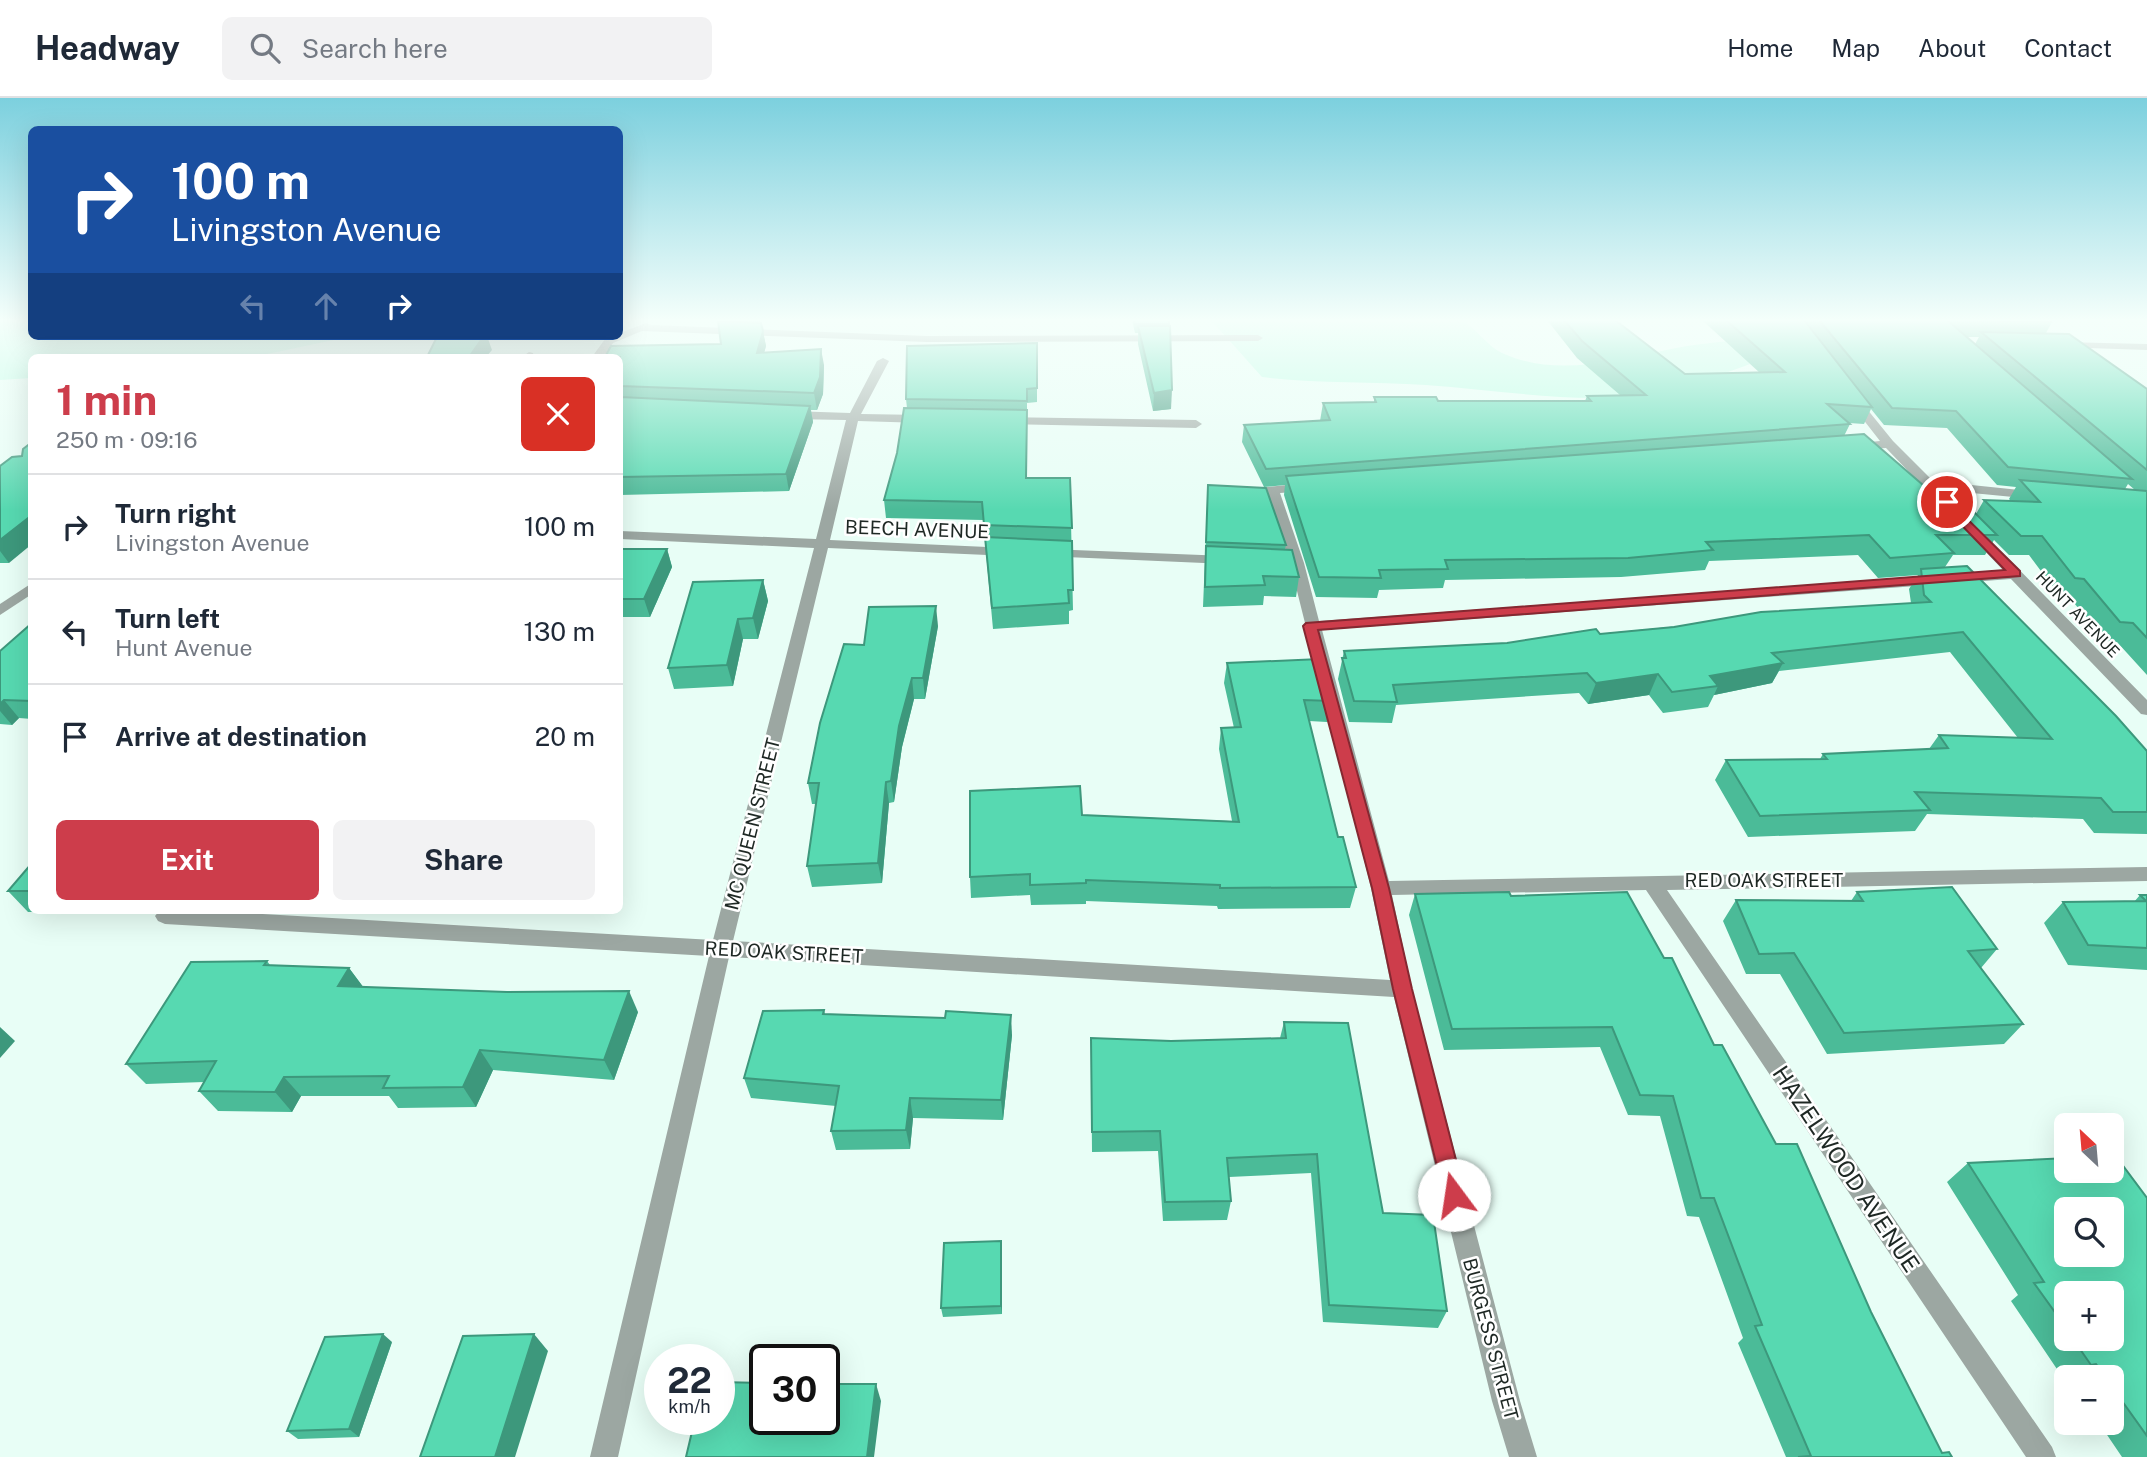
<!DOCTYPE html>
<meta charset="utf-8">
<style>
body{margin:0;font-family:"Public Sans",sans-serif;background:#f2f2f3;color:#1f2937;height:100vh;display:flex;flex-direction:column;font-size:26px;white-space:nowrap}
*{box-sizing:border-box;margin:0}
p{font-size:23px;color:#747a83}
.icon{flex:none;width:38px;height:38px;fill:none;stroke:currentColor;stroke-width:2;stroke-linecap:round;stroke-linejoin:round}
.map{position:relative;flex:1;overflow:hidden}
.details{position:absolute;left:28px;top:256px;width:595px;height:560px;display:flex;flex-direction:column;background:#fff;border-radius:10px;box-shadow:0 7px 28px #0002}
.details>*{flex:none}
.top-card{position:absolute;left:28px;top:28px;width:595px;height:214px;border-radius:10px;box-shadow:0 7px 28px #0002;background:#1a4fa0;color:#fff;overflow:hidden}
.needle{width:46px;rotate:334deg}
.fabs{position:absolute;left:2054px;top:1015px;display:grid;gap:14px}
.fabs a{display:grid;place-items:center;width:70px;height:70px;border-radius:10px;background:#fff;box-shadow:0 7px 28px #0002;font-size:35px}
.speed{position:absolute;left:644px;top:1246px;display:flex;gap:14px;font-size:35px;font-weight:700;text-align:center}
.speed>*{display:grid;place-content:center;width:91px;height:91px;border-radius:50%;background:#fff;box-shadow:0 7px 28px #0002;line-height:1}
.speed small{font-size:18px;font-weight:400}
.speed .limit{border:4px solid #111;border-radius:10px;background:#fff;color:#111}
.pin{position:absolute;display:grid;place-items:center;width:60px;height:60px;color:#fff;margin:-30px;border:4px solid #fff;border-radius:50%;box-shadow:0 2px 7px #0007}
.me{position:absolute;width:77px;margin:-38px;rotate:346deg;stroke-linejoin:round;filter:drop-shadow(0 0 5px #0008)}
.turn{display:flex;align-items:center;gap:24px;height:147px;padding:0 28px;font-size:32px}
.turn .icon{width:91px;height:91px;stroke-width:2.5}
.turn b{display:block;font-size:49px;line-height:60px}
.lanes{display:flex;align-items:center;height:66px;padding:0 28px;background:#0003;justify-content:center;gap:35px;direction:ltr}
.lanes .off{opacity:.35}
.round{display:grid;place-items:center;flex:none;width:74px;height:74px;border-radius:10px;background:#f2f2f3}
.overview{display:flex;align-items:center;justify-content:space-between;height:119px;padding:0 28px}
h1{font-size:42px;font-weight:700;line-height:52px;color:#cd3d4b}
.action{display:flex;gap:14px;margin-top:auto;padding:14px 28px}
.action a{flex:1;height:80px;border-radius:10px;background:#cd3d4b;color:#fff;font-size:28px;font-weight:700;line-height:80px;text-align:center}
.action a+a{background:#f2f2f3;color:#1f2937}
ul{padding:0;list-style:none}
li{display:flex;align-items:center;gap:21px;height:105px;padding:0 28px;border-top:2px solid #e0e1e3}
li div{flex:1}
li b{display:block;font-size:26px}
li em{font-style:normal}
header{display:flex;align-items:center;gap:42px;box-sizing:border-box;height:98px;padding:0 35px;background:#fff;border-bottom:2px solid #e0e1e3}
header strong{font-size:33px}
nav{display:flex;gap:38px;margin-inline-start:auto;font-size:24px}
.search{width:490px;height:63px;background:#f2f2f3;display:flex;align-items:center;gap:18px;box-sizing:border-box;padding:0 24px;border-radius:10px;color:#747a83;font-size:26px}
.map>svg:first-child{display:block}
</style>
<header>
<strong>Headway</strong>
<div class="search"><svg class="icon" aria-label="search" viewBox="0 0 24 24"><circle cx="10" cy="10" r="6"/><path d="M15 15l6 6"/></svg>Search here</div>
<nav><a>Home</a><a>Map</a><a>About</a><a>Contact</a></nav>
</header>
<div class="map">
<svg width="2147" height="1359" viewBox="0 0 2147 1359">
<rect width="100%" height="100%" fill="#e8fef6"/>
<g fill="#b8fce3">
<path d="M0,222H31L32,238H353L253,259H32L31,280L0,282Z"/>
<path d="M1211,222H1461C1476,230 1487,248 1502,255C1556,280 1615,262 1671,251C1690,247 1710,245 1729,243L1750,266C1712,280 1669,296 1627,299C1560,303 1493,292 1426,287C1371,283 1316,286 1262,279Z"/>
</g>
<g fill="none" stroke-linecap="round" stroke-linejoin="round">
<g fill="#9ca7a2" fill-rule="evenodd">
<path d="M646,225L651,227L927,238L1258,237L1263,240L1258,243L927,244L642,233L613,245L604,259H592L605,241L620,238V235Z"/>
<path d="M2063,244L2147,246V252L2059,249V245Z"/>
<path d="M529,254L533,255L534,259H522Z"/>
<path d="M883,260L889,263L861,316L923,317L929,321L923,325L858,323L830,442L1010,450L1017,454L1010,458L828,450L733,843L1390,882L1371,790L1307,532L1302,528L1305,525L1290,465L1265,392L1267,389L1306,385L1313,389L1306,393L1280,395L1304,465L1319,523L2004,473L1886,350L1850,352V346L1880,343L1848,302L1854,298L1858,300L1893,343L1933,383L2039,394V400L2034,401L1941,392L2147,602V617L2141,616L2011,481L1322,532L1389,783L2147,769V783L1667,792L2052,1349L2056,1359H2026L1646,792L1392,797L1412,891L1520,1303L1537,1359H1509L1492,1303L1394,899L729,859L618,1359H590L709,858L165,826L158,823L155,818L160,812H193L713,842L814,450L620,441V433L816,441L846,322L791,321L785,317L791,313L850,315L877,263Z"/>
<path d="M1004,319L1196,322L1202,326L1196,330L1000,326V320Z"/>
<path d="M1048,451L1227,458L1234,462L1227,466L1043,458L1041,455Z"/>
<path d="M32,485V496L0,517V506Z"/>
</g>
</g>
<g fill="#4bbb98" fill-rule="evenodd">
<path d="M718,222H760L766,248L764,254L824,267L823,296L817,312H811L813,324L789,393L620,397V259L721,246Z"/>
<path d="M1132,222H1169L1171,311L1153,313L1138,246V235H1135Z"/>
<path d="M1547,222H1615L1685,276L1760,275L1702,222H2048L2052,224L2046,235L2147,291V577L2117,544L2105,543L2070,500H2061L2029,457H2009L1994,442L1985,457H1953L1945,469L2147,653V736L2094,735L2083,721L1927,716L1915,733L1748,739L1715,682L1726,662L1820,661L1823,656L1929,651L1939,637L2018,640L1950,554L1779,573L1772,585L1714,597L1708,609L1663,615L1649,597L1588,606L1579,595L1396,607L1392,625L1349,624L1338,581L1344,553L1507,545L1911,505L1909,491L1918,477L1878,480L1858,457L1709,463L1705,472L1621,479L1445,482L1443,490L1379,492L1377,500L1316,499L1284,397L1285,387L1264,389L1242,344L1244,327L1320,323L1323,305L1374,304V299L1438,303H1585L1587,298L1620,297L1577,260ZM1967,239H1979L1975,246ZM1871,311L1884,327L1947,330L1997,387L2016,389L2009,401L2011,403L1984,402L1976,416L1938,400L1844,338L1850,326L1849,325L1864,326ZM2128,386L2135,392L2125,391Z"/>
<path d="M1037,245V304L1027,305V380H1070L1073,512L1069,513V526L993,531L983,422L886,420L884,402L897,355L907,310L906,301Z"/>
<path d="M0,368L9,465H0Z"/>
<path d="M1208,387L1286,447L1285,451L1299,479L1296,499L1264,498L1263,507L1203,509Z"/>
<path d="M620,451H667L672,469L650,519H620Z"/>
<path d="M763,482L768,503L758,541H743L733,588L674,591L668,570Z"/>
<path d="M32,525V621L19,620L12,627L0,626V553Z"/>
<path d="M938,528L925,601H914L902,649L894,704L889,705L882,785L812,789L807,768L816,706H812L808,685L864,547Z"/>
<path d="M1227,565L1331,603L1327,624L1309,623L1338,739L1356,789L1350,810L1218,811L1217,808L1086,803V806L1031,807L1030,797L971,800L970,779L1082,717L1232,723L1219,651L1221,630H1234L1224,585Z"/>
<path d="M32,765V812H95L94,814H28L8,793Z"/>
<path d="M1857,794L1997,851L1981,870L2023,926L2004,946L1827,956L1780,876H1746L1723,823L1736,802L1851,803Z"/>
<path d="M1415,796L1511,798L1714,947L1776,1046L1871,1214L1942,1355L1952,1359H1786L1738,1245L1743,1240L1699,1119L1687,1118L1660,1018L1628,1017L1600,949L1444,952L1409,817Z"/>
<path d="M2140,797H2147V872L2068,867L2044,825L2063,804H2134Z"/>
<path d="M267,863L270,867L349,870L363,889L638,914L614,982L493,972L476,1009L398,1010L389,998H301L292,1014L218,1013L199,993L204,984L146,986L126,966Z"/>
<path d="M824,912L825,916L1012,937L1003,1022L913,1020L910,1051L836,1052L831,1033L836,1008L751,1000L744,980Z"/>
<path d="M1284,924L1383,1115L1447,1213L1438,1230L1323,1224L1311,1075L1229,1079L1231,1103L1227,1122L1163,1123L1158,1053L1092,1054L1091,940L1171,943L1280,940Z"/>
<path d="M1968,1065L2147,1100V1359H2122L2099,1325H2112V1279H2067V1283H2065L2011,1203L2018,1197L1947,1084ZM2067,1195L2112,1241H2067Z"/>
<path d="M1002,1152V1216L943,1219L941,1210Z"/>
<path d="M392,1244L359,1339L298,1341L287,1333Z"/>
</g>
<g fill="#3d987c">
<path d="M763,233L766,248L760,271L757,255Z"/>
<path d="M484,238H487L492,252L486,259H469Z"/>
<path d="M821,251L824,267L823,296L817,312L814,295Z"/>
<path d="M1172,292L1171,311L1153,313L1154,295Z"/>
<path d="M810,308L813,324L789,393L786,376Z"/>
<path d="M32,417V446L9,465L0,453V442Z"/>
<path d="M667,451L672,469L650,519L644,501Z"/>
<path d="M763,482L768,503L758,541L753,520Z"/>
<path d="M936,508L938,528L925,601L923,580Z"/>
<path d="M738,521L743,541L733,588L727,567Z"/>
<path d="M1783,565L1772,585L1714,597L1718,588L1710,578Z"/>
<path d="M1658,576L1649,597L1588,606L1596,585Z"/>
<path d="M912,580L914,601L902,649L894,704L891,683L899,628Z"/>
<path d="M4,602L19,620L12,627L0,613V606Z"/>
<path d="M886,684L889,705L882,785L878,765Z"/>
<path d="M349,870L364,890L338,888Z"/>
<path d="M629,893L638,914L614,982L604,962Z"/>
<path d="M1011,917L1012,937L1003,1022L1001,1002Z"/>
<path d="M0,929L15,943L0,960Z"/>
<path d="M480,952L493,972L476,1009L463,989Z"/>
<path d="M284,979L301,998L292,1014L275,994Z"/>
<path d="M910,1000L913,1020L910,1051L906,1032Z"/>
<path d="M1001,1143L1002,1152V1216L1001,1208Z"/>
<path d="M383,1236L392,1244L359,1339L349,1331Z"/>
<path d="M534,1236L548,1253L515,1359H495Z"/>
<path d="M876,1286L881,1303L874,1359H867Z"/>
</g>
<g fill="#57d9b1" stroke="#3d987c" stroke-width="2" fill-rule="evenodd">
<path d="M1134,222H1169V226H1135Z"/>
<path d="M1564,222H1615L1685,276L1785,274L1726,222H1804L1872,309L1827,306L1850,326L1266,371L1244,327L1330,322L1323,305L1376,304L1374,299H1436L1438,303H1591L1587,298L1646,297L1582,243Z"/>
<path d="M1819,222H1947L2132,381L2008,369L1956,313L1892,310Z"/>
<path d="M1966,222H2048L2052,224L1967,222Z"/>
<path d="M718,223L761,225L763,233L757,255L821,251L820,279L814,295L620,288V259H605L611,248L721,246Z"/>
<path d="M1138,228H1170L1172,292L1154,295Z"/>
<path d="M1981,234L2069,236L2147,291V372Z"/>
<path d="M446,238H484L469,259H427L437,239Z"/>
<path d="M1037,245V290L1027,291V303L906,301L907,248Z"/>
<path d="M620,299L810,308L786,376L620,379Z"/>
<path d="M904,310L1027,312L1026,380H1070L1072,430L984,427L982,404L884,402L897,355Z"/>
<path d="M1864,336L1938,400L1961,401L1997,437H1936L1954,455L1890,460L1869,437L1706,444L1713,452L1628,460L1445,462L1448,471L1379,472L1381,480L1319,479L1286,378Z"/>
<path d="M32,344V417L0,442V368L12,359L22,358L23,351Z"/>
<path d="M2020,382L2147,393V540L2133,525L2120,524L2084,481L2075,480L2042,438H2021L1984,402L2040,404Z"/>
<path d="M1208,387L1266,390L1286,447L1206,444Z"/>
<path d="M985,439L1072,443L1073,492H1068L1069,505L992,510Z"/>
<path d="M1206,448L1292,452L1299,479L1263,478L1265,487L1205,489Z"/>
<path d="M620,451H667L644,501H620Z"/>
<path d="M1967,468L2116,618L2147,653V714H2113L2101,700L1915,694L1930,712L1760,718L1726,662L1827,661L1823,656L1948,650L1939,637L2052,641L1963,534L1772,555L1783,565L1710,578L1718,588L1672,594L1658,576L1596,585L1587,575L1393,587L1397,604L1354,603L1342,560H1346L1344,553L1507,545L1596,531L1600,536L1674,529L1761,514L1931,504L1924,497L1921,471Z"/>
<path d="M763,482L753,520L738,521L727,567L668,570L693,484Z"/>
<path d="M936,508L923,580H912L899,628L891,683L886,684L878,765L807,768L819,685H808L820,625L844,546L864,547L869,509Z"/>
<path d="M32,525V603L4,602L0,606V553Z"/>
<path d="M1320,561L1331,603L1304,602L1338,739H1343L1356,789L1220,790V787L1086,782V785L1030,787V776L970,779V693L1080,688L1082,717L1239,724L1221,630L1241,629L1227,565Z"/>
<path d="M32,765V793H8Z"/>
<path d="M1952,789L1997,851L1968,853L2023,926L1844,935L1794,855L1759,856L1736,802L1863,803L1857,794Z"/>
<path d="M1509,794L1511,798L1627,794L1664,860H1672L1714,947H1722L1776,1046H1797L1871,1214L1942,1355L1949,1354L1952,1359H1798L1811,1358L1755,1228L1762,1227L1714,1100H1701L1673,998L1640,997L1612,929L1452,931L1415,796Z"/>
<path d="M2140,797H2147V850L2088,847L2063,804L2146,803Z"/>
<path d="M267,863L264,867L349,870L338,888L507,894L629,893L604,962L480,952L463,989L383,990L389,978L284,979L275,994L199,993L216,963L126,966L191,864Z"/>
<path d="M824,912L823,916L945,920L946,913L1011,917L1001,1002L910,1000L906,1032L831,1033L839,988L744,980L763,913Z"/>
<path d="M1284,924L1348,925L1383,1115L1433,1117L1447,1213L1329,1207L1317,1056L1227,1060L1231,1103L1165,1104L1160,1033L1092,1034L1091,940L1171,943L1286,940Z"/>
<path d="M2112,1057H2115L2147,1100V1338L2112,1289V1279H2106L2096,1266L2091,1267L2073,1241H2112V1195H2067V1231L2034,1185L2044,1184L1968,1065L2067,1060V1073H2112ZM2067,1111H2112V1157H2067Z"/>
<path d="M1001,1143V1208L941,1210L944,1145Z"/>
<path d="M383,1236L349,1331L287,1333L325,1239Z"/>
<path d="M534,1236L495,1359H420L463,1238Z"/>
<path d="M719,1284L765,1285V1321H824V1286H876L867,1359H686L695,1321H719Z"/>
</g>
<linearGradient id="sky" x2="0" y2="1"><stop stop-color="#7cd0de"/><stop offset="0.54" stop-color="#f5fffb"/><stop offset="1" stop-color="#f5fffb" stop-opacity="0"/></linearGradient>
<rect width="2147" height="412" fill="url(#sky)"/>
<path fill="#cd3d4b" stroke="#852831" stroke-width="2" d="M1947,401L2020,473V478L1318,532L1389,790L1412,891L1465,1097L1462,1105L1454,1108L1446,1105L1393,891L1372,790L1303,528L1306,525L2005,472L1942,407L1940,404Z"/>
<g text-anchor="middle" stroke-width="5" stroke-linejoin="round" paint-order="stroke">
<g font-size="16" fill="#1e2824" stroke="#fff">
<text transform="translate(2078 516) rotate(46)" y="6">HUNT AVENUE</text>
</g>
<g font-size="19" fill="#1e2824" stroke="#fff">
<text transform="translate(917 431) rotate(2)" y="7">BEECH AVENUE</text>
<text transform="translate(752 726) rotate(-76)" y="7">MC QUEEN STREET</text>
<text x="1764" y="789">RED OAK STREET</text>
<text transform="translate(784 854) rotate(3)" y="7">RED OAK STREET</text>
<text transform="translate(1491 1241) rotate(75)" y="7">BURGESS STREET</text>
</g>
<g font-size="23" fill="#1e2824" stroke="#fff">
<text transform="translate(1846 1071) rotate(56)" y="8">HAZELWOOD AVENUE</text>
</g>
</g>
</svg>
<div class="fabs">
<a><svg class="needle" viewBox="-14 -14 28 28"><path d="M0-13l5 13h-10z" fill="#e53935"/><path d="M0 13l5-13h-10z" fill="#747a83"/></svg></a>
<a><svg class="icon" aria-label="search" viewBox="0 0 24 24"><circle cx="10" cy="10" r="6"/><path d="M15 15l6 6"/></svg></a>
<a>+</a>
<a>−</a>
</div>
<div class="speed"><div>22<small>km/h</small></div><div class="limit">30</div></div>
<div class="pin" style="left:1947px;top:404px;background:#d93025"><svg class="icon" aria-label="arrive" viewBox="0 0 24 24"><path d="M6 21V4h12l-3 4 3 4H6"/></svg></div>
<svg class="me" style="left:1454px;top:1097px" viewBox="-20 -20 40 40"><circle r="19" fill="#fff"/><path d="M0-13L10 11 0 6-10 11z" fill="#cd3d4b"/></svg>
<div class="top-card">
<div class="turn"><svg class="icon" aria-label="right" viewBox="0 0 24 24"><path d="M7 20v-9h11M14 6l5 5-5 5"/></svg><div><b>100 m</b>Livingston Avenue</div></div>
<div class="lanes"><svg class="icon off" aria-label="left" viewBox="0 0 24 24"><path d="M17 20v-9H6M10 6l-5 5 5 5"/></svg><svg class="icon off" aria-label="ahead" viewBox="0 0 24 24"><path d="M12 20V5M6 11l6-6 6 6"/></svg><svg class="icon" aria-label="right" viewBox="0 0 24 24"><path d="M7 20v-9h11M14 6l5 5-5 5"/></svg></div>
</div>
<section class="details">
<div class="overview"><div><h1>1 min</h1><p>250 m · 09:16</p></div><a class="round" style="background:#d93025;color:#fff"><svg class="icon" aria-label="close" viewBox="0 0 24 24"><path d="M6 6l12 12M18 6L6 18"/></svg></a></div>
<ul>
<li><svg class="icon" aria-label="right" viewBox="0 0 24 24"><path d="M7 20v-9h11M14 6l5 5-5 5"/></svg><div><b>Turn right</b><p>Livingston Avenue</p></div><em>100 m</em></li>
<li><svg class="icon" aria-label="left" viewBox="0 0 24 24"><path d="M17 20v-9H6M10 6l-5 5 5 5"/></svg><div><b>Turn left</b><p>Hunt Avenue</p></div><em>130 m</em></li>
<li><svg class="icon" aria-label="arrive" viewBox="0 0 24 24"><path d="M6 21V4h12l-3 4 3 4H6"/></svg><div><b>Arrive at destination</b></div><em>20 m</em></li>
</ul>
<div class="action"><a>Exit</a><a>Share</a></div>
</section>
</div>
